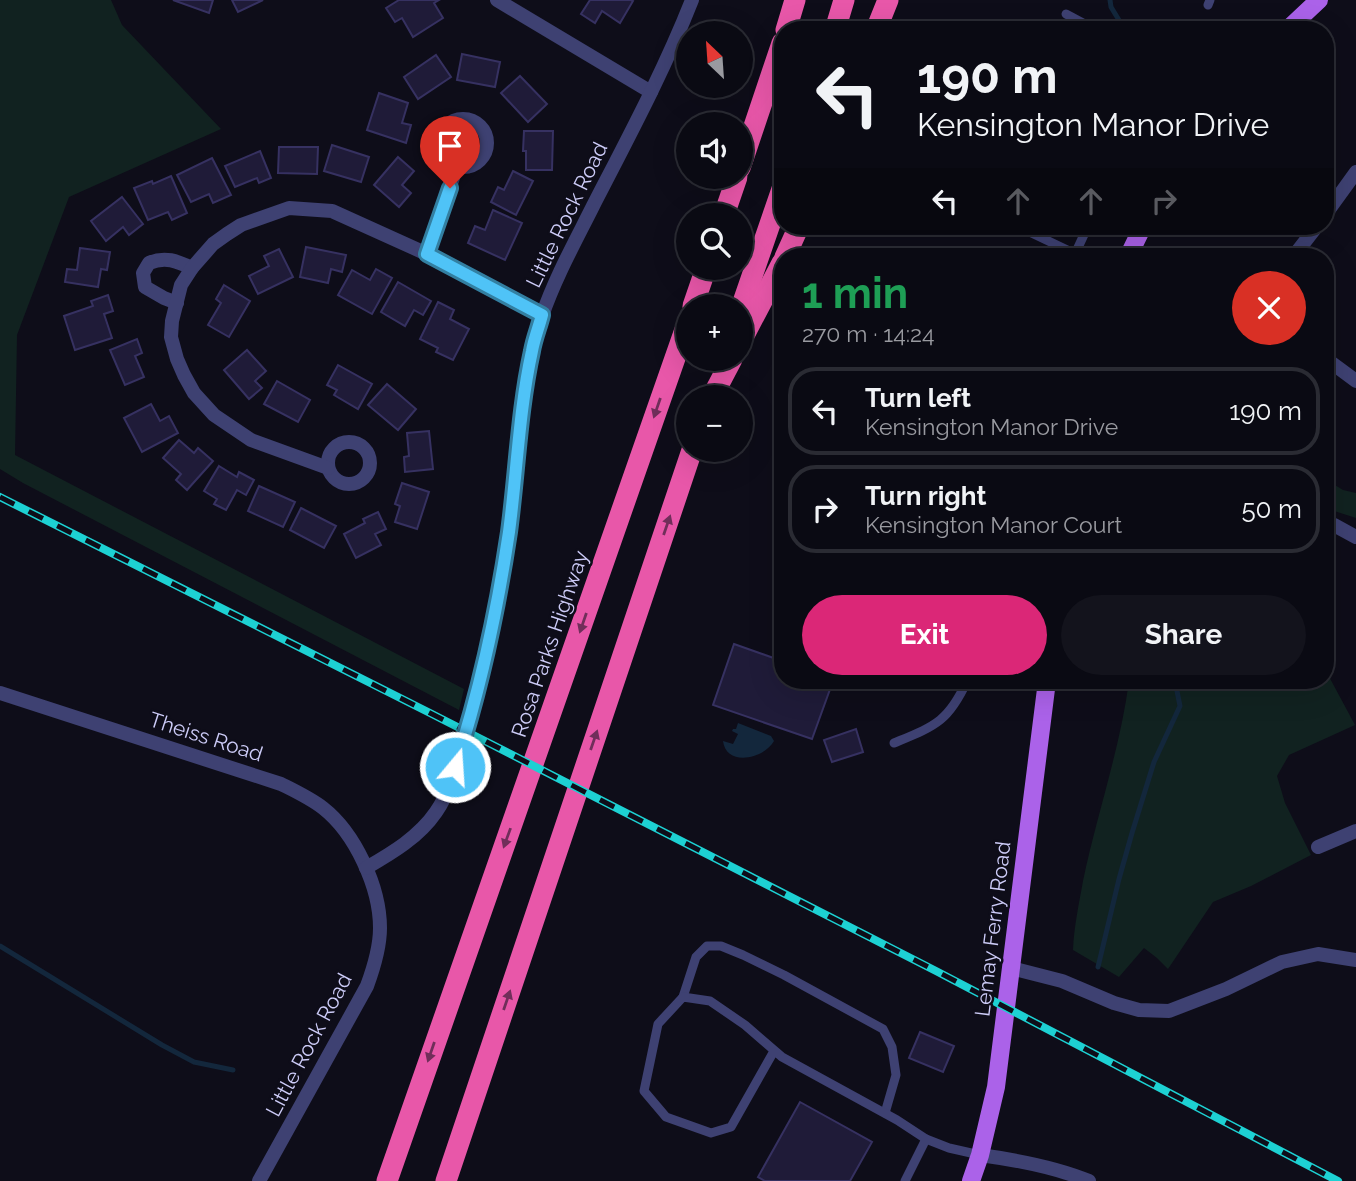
<!DOCTYPE html>
<meta charset="utf-8">
<style>
body{margin:0;font-family:Raleway,sans-serif;background:#13131c;color:#f1f3f6;height:100vh;display:flex;flex-direction:column;font-size:26px;white-space:nowrap}
*{box-sizing:border-box;margin:0}
p{font-size:23px;color:#999aa0}
.icon{flex:none;width:38px;height:38px;fill:none;stroke:currentColor;stroke-width:2;stroke-linecap:round;stroke-linejoin:round}
.map{position:relative;flex:1;overflow:hidden}
.sheet{position:absolute;left:774px;top:248px;width:560px;height:441px;display:flex;flex-direction:column;background:#0a0a13;border-radius:28px;box-shadow:0 7px 28px #0002,0 0 0 2px #2a2b33}
.sheet>*{flex:none}
.banner{position:absolute;left:774px;top:21px;width:560px;height:214px;border-radius:28px;box-shadow:0 7px 28px #0002,0 0 0 2px #2a2b33;background:#0a0a13;color:#f1f3f6;overflow:hidden}
.needle{width:46px;rotate:335deg}
.tools{position:absolute;left:676px;top:21px;display:grid;gap:14px}
.tools a{display:grid;place-items:center;width:77px;height:77px;border-radius:50%;background:#0a0a13;box-shadow:0 7px 28px #0002,0 0 0 2px #2a2b33;font-size:35px}
.pin{position:absolute;display:grid;place-items:center;width:60px;height:60px;color:#fff;margin:-72px -30px;border-radius:50% 50% 50% 0;rotate:-45deg;box-shadow:0 0 7px #0007}
.pin .icon{rotate:45deg}
.me{position:absolute;width:77px;margin:-38px;rotate:18deg;stroke-linejoin:round;filter:drop-shadow(0 0 5px #0008)}
.turn{display:flex;align-items:center;gap:24px;height:147px;padding:0 28px;font-size:32px}
.turn .icon{width:91px;height:91px;stroke-width:2.5}
.turn b{display:block;font-size:49px;line-height:60px}
.lanes{display:flex;align-items:center;height:66px;padding:0 28px;background:#0003;justify-content:center;gap:35px;direction:ltr}
.lanes .off{opacity:.35}
.round{display:grid;place-items:center;flex:none;width:74px;height:74px;border-radius:37px;background:#13131c}
.head{display:flex;align-items:center;justify-content:space-between;height:119px;padding:0 28px}
h1{font-size:42px;font-weight:700;line-height:52px;color:#1e9e55}
.cta{display:flex;gap:14px;margin-top:auto;padding:14px 28px}
.cta a{flex:1;height:80px;border-radius:42px;background:#db2777;color:#fff;font-size:28px;font-weight:700;line-height:80px;text-align:center}
.cta a+a{background:#13131c;color:#f1f3f6}
ul{padding:0;list-style:none}
li{display:flex;align-items:center;gap:21px;height:88px;margin:0 14px 10px;padding:0 14px;border:4px solid #2a2b33;border-radius:28px}
li div{flex:1}
li b{display:block;font-size:26px}
li em{font-style:normal}
.map>svg:first-child{display:block}
</style>
<div class="map">
<svg width="1356" height="1181" viewBox="0 0 1356 1181">
<rect width="100%" height="100%" fill="#0e0d19"/>
<g fill="#112220">
<path d="M0,0H111L122,25L221,129L69,197L17,335L15,455L464,689L459,710L23,483L0,469Z"/>
<path d="M1325,479L1343,490L1356,493V518L1325,508Z"/>
<path d="M1325,665L1326,671L1355,725L1289,755L1277,776L1285,803L1311,855L1251,886L1213,902L1168,969L1157,958L1144,948L1119,977L1073,950C1074,926 1079,904 1083,881C1097,814 1120,749 1129,681H1325Z"/>
</g>
<path fill="#13273c" d="M738,723L771,736L774,741C764,759 726,767 723,741L733,744L738,734L732,731L733,729H736Z"/>
<g fill="none" stroke-linecap="round" stroke-linejoin="round">
<g stroke="#13273c" stroke-width="5">
<path d="M1110,0L1111,7L1125,30"/>
<path d="M0,946L162,1045L194,1062L233,1070"/>
<path d="M1098,967L1119,879L1132,833L1154,762L1180,706L1175,681"/>
</g>
</g>
<g fill="#1f1b38" stroke="#363161" stroke-width="2">
<path d="M173,0H213L209,13Z"/>
<path d="M232,0H263L238,12Z"/>
<path d="M399,0H439L434,3L443,18L413,37L402,18L395,22L386,8Z"/>
<path d="M590,0H631L633,1L620,23L602,11L595,23L581,14Z"/>
<path d="M462,54L500,62L495,87L457,80Z"/>
<path d="M436,55L451,77L418,99L404,77Z"/>
<path d="M520,76L547,104L528,122L501,93Z"/>
<path d="M379,93L408,103L402,123L411,125L406,143L367,130Z"/>
<path d="M524,131H553L552,170H526V151H523Z"/>
<path d="M332,145L369,157L361,182L324,171Z"/>
<path d="M279,147H318L317,174L278,173Z"/>
<path d="M260,151L271,178L259,183L257,178L235,187L225,166Z"/>
<path d="M398,157L414,171L402,185L411,193L399,207L374,185Z"/>
<path d="M212,158L231,195L213,203L209,194L191,202L177,175Z"/>
<path d="M513,171L533,181L516,215L491,202L498,187L504,190Z"/>
<path d="M171,176L187,213L172,220L168,212L148,220L134,188L152,181L153,184Z"/>
<path d="M122,197L143,224L129,235L123,227L106,241L91,221Z"/>
<path d="M493,210L522,223L505,260L468,243L475,226L485,230Z"/>
<path d="M306,247L346,255L342,272L331,269L328,283L300,277Z"/>
<path d="M80,248L110,252L107,270L101,269L98,287L65,282L67,269L77,270Z"/>
<path d="M279,249L293,277L258,294L249,276L269,266L264,256Z"/>
<path d="M376,269L392,278L372,314L338,295L352,270L370,280Z"/>
<path d="M398,282L431,301L423,315L414,310L405,326L381,312Z"/>
<path d="M224,285L250,301L229,337L208,325L221,303L216,299Z"/>
<path d="M108,295L113,311L104,314L112,338L75,350L64,316L93,306L91,301Z"/>
<path d="M438,302L454,310L450,319L469,329L453,360L436,352L438,348L420,339Z"/>
<path d="M137,339L142,353L135,356L144,377L125,385L110,350Z"/>
<path d="M247,350L266,371L255,381L262,388L249,399L224,370Z"/>
<path d="M338,365L372,384L358,409L334,395L337,390L327,385Z"/>
<path d="M277,381L310,400L298,422L264,404Z"/>
<path d="M387,384L416,409L398,430L368,405Z"/>
<path d="M151,404L160,421L169,416L178,433L142,452L124,418Z"/>
<path d="M429,431L433,469L405,472L404,457L409,456L407,433Z"/>
<path d="M179,440L194,453L198,448L213,461L187,490L176,480L181,474L163,458Z"/>
<path d="M219,466L237,477L239,472L254,480L246,495L237,490L226,510L214,504L217,499L204,491Z"/>
<path d="M402,483L429,492L417,529L395,522L400,506L395,504Z"/>
<path d="M259,486L295,502L283,527L248,511Z"/>
<path d="M301,508L336,526L324,548L290,530Z"/>
<path d="M378,512L386,529L375,534L381,545L356,558L344,534L365,523L363,519Z"/>
<path d="M734,644L782,661V681H833L812,739L713,705Z"/>
<path d="M856,729L863,752L832,762L824,740Z"/>
<path d="M920,1032L954,1046L943,1072L909,1058Z"/>
<path d="M800,1102L872,1142L850,1181H765L758,1177Z"/>
</g>
<g fill="none" stroke-linecap="round" stroke-linejoin="round">
<g stroke="#3e4172" stroke-width="9">
<path d="M1208,5L1210,0"/>
<path d="M1066,14L1096,30"/>
<path d="M1017,226L1082,257"/>
<path d="M1075,254L1088,226"/>
<path d="M894,743C935,726 948,722 967,681"/>
<path d="M683,997L696,957L707,946H721L743,955L784,975L883,1029L892,1047L896,1075L885,1113"/>
<path d="M774,1051L731,1127L711,1133L666,1117L644,1091L658,1024L683,997L710,1001L745,1025L782,1057L897,1120L926,1139"/>
<path d="M905,1181L926,1139L949,1148L980,1155"/>
</g>
<g stroke="#3e4172" stroke-width="14">
<path d="M497,0L651,92"/>
<circle cx="463" cy="143" r="24"/>
<path d="M1325,215L1356,172"/>
<path d="M427,254L457,166"/>
<path d="M1293,257L1317,226"/>
<path d="M177,303L164,298L145,287L143,273L149,263C165,256 177,261 192,268"/>
<path d="M1325,358L1356,381"/>
<circle cx="349" cy="463" r="21"/>
<path d="M328,468L251,440L214,415L194,393L184,375L177,359L171,337L172,321L181,285L192,268L213,244L227,234L241,225L289,208L332,211L427,254L542,315"/>
<path d="M1325,524L1334,525L1356,537"/>
<path d="M1318,847L1356,831"/>
<path d="M1011,968L1062,981L1114,1003L1139,1010L1169,1011L1226,989L1282,962L1318,954L1356,960"/>
<path d="M980,1155C1017,1160 1055,1167 1089,1181"/>
</g>
<g stroke="#3e4172" stroke-width="14">
<path d="M0,693L281,784C295,791 310,798 323,808C355,833 380,887 380,928C380,948 374,967 367,986L259,1181"/>
<path d="M366,868C392,853 419,837 436,812C452,789 458,760 466,733C492,651 505,564 516,478C522,424 524,368 542,316C555,278 575,242 593,206C628,138 664,71 692,0"/>
</g>
<g stroke="#ab62e9" stroke-width="18">
<path d="M1287,30L1319,0"/>
<path d="M1128,257L1143,226"/>
<path d="M971,1181L980,1155L996,1087L1047,681"/>
</g>
<g stroke="#e857a9" stroke-width="21">
<path d="M786,30L795,0"/>
<path d="M835,30L844,0"/>
<path d="M876,30L888,0"/>
<path d="M740,168L782,43"/>
<path d="M724,215L737,177"/>
<path d="M785,257L799,226"/>
<path d="M693,306L706,268"/>
<path d="M740,311L782,189"/>
<path d="M740,343L782,263"/>
<path d="M712,397L732,359"/>
<path d="M387,1181L688,321"/>
<path d="M446,1181L692,450"/>
</g>
<g stroke="#1dd1d3" stroke-width="8">
<path id="rail" d="M0,497L430,713L936,971L1338,1181"/>
</g>
<use href="#rail" stroke="#0e0d19" stroke-width="5" stroke-dasharray="16" stroke-linecap="butt"/>
</g>
<defs><path id="oneway-solid" d="M-6-.8H1V-3.2L6.5 0L1 3.2V.8H-6Z" transform="scale(1.75)"/></defs>
<g fill="#702e5a">
<use href="#oneway-solid" transform="translate(657 408) rotate(109)"/>
<use href="#oneway-solid" transform="translate(667 525) rotate(-71)"/>
<use href="#oneway-solid" transform="translate(583 623) rotate(109)"/>
<use href="#oneway-solid" transform="translate(594 740) rotate(-71)"/>
<use href="#oneway-solid" transform="translate(507 838) rotate(110)"/>
<use href="#oneway-solid" transform="translate(507 1000) rotate(-71)"/>
<use href="#oneway-solid" transform="translate(431 1052) rotate(109)"/>
</g>
<g fill="none" stroke-linecap="round" stroke-linejoin="round">
<g stroke="#337fa1" stroke-width="18">
<path id="route" d="M450,188L427,254L542,315C539,327 534,339 532,351C519,410 517,472 509,532C497,612 480,691 455,767"/>
</g>
<use href="#route" stroke="#4fc3f7" stroke-width="12"/>
</g>
<g text-anchor="middle" stroke-width="5" stroke-linejoin="round" paint-order="stroke">
<g font-size="21" fill="#cdccf8" stroke="#0e0d19">
<text transform="translate(567 215) rotate(-64)" y="7">Little Rock Road</text>
<text transform="translate(550 644) rotate(-71)" y="7">Rosa Parks Highway</text>
<text transform="translate(206 737) rotate(18)" y="7">Theiss Road</text>
<text transform="translate(993 929) rotate(-83)" y="7">Lemay Ferry Road</text>
<text transform="translate(309 1045) rotate(-62)" y="7">Little Rock Road</text>
</g>
</g>
</svg>
<div class="tools">
<a><svg class="needle" viewBox="-14 -14 28 28"><path d="M0-13l5 13h-10z" fill="#e53935"/><path d="M0 13l5-13h-10z" fill="#999aa0"/></svg></a>
<a><svg class="icon" aria-label="sound" viewBox="0 0 24 24"><path d="M4 9h4l5-4v14l-5-4H4zM17 9q2 3 0 6"/></svg></a>
<a><svg class="icon" aria-label="search" viewBox="0 0 24 24"><circle cx="10" cy="10" r="6"/><path d="M15 15l6 6"/></svg></a>
<a>+</a>
<a>−</a>
</div>
<div class="pin" style="left:450px;top:188px;background:#d93025"><svg class="icon" aria-label="arrive" viewBox="0 0 24 24"><path d="M6 21V4h12l-3 4 3 4H6"/></svg></div>
<svg class="me" style="left:455px;top:767px" viewBox="-20 -20 40 40"><circle r="17" fill="#4fc3f7" stroke="#fff" stroke-width="3"/><path d="M0-11L8 9 0 5-8 9z" fill="#fff"/></svg>
<div class="banner">
<div class="turn"><svg class="icon" aria-label="left" viewBox="0 0 24 24"><path d="M17 20v-9H6M10 6l-5 5 5 5"/></svg><div><b>190 m</b>Kensington Manor Drive</div></div>
<div class="lanes"><svg class="icon" aria-label="left" viewBox="0 0 24 24"><path d="M17 20v-9H6M10 6l-5 5 5 5"/></svg><svg class="icon off" aria-label="ahead" viewBox="0 0 24 24"><path d="M12 20V5M6 11l6-6 6 6"/></svg><svg class="icon off" aria-label="ahead" viewBox="0 0 24 24"><path d="M12 20V5M6 11l6-6 6 6"/></svg><svg class="icon off" aria-label="right" viewBox="0 0 24 24"><path d="M7 20v-9h11M14 6l5 5-5 5"/></svg></div>
</div>
<section class="sheet">
<div class="head"><div><h1>1 min</h1><p>270 m · 14:24</p></div><a class="round" style="background:#d93025;color:#fff"><svg class="icon" aria-label="close" viewBox="0 0 24 24"><path d="M6 6l12 12M18 6L6 18"/></svg></a></div>
<ul>
<li><svg class="icon" aria-label="left" viewBox="0 0 24 24"><path d="M17 20v-9H6M10 6l-5 5 5 5"/></svg><div><b>Turn left</b><p>Kensington Manor Drive</p></div><em>190 m</em></li>
<li><svg class="icon" aria-label="right" viewBox="0 0 24 24"><path d="M7 20v-9h11M14 6l5 5-5 5"/></svg><div><b>Turn right</b><p>Kensington Manor Court</p></div><em>50 m</em></li>
</ul>
<div class="cta"><a>Exit</a><a>Share</a></div>
</section>
</div>
